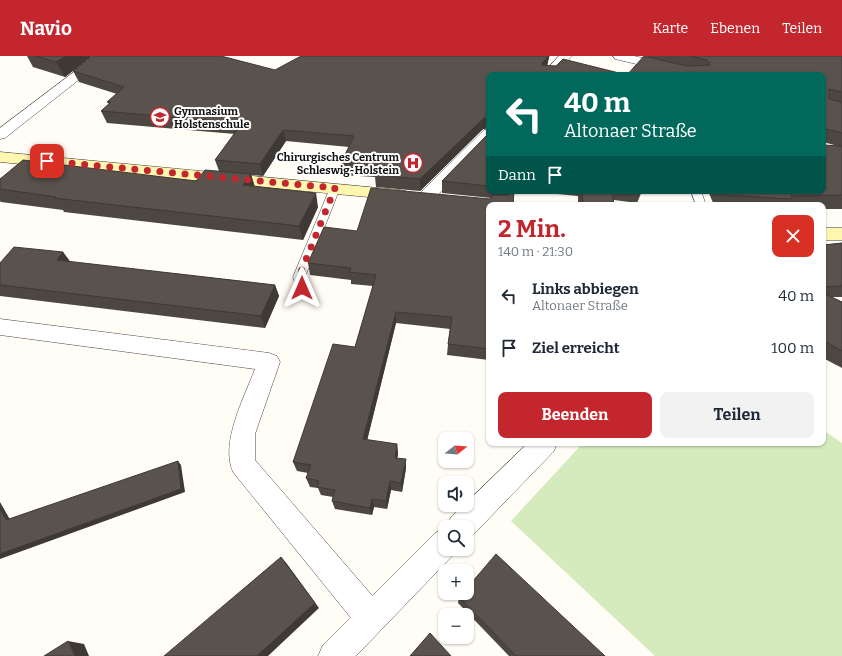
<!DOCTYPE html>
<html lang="de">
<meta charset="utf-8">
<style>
body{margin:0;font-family:Bitter,serif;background:#f2f2f3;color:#1f2937;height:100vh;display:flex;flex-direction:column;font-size:15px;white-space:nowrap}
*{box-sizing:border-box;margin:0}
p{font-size:13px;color:#747a83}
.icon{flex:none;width:22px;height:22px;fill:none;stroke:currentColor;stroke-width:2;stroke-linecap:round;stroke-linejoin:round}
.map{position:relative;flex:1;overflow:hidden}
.side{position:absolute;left:486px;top:146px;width:340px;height:244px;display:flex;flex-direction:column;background:#fff;border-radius:8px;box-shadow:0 1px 3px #0004}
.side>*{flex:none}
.banner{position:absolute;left:486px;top:16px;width:340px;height:122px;border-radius:8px;box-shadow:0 1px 3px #0004;background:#00695c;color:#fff;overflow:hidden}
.needle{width:26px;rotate:73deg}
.fabs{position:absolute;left:438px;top:376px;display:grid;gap:8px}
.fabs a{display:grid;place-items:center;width:36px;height:36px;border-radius:8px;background:#fff;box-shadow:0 1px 3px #0004;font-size:20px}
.pin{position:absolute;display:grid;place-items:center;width:34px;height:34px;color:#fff;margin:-17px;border-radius:8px;box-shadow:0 2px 6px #0006}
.me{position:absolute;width:44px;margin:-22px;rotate:0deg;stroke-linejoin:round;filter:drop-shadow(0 0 3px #0008)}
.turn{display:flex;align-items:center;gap:14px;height:84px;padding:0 12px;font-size:18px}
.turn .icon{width:52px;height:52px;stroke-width:2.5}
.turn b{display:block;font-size:28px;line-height:34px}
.then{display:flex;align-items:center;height:38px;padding:0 12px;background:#0003;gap:8px;font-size:15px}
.round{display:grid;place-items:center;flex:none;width:42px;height:42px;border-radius:8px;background:#f2f2f3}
.headline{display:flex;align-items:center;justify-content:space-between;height:68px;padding:0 12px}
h1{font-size:24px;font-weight:700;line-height:30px;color:#c4262e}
.primary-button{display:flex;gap:8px;margin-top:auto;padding:8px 12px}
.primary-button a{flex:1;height:46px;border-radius:8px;background:#c4262e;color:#fff;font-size:16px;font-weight:700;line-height:46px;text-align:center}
.primary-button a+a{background:#f2f2f3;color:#1f2937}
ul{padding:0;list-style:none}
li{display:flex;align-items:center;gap:12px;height:52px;padding:0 12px}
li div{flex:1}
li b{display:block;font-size:15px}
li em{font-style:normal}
header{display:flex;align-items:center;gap:24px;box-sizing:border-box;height:56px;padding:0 20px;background:#c4262e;color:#fff}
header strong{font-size:19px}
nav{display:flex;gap:22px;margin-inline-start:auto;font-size:14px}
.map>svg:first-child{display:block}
</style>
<header>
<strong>Navio</strong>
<nav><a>Karte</a><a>Ebenen</a><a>Teilen</a></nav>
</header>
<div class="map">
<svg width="842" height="600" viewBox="0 0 842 600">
<rect width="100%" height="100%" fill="#fffdf5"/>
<path fill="#d5ebbd" d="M823,374L842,387V600H655L511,465L583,387H823Z"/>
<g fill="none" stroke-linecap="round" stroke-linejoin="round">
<g stroke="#444" stroke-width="1">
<g id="service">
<path d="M335,129L340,132L305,221L308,232L306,235L302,236L298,235L293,221L330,132Z"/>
<path d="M691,135H701L706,149H696Z"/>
</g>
</g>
<g stroke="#444" stroke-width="1">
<g id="minor">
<path d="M95,0H109L5,82L0,83V72Z"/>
<path d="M559,0H572L554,19H541Z"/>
<path d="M489,73V85L432,145L426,146L420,145L418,141L420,137L484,74Z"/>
<path d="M0,263L269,297L277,300L280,306L255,378V404L382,551L386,562L382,573L371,577L360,573L233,416C220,387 244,342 255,313L0,279Z"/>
</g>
</g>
<g stroke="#444" stroke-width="1">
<g id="tertiary">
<path d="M613,0H634L702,16L704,19H683L615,3Z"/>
<path d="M528,387H557L554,395L471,481L467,482V471H447L451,461L464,449H467V446Z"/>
<path d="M445,473V493H457L455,497L356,600H318L323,589L435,477Z"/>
</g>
</g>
<g stroke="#333" stroke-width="1">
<g id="secondary">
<path d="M0,96L400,134L406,135L408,139L406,143L400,144L0,106Z"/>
<rect x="823" y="172" width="19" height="12"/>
</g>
</g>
<use href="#service" fill="#fff" fill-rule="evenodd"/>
<use href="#minor" fill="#fff" fill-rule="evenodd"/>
<use href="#tertiary" fill="#fff" fill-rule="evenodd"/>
<use href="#secondary" fill="#fff6b0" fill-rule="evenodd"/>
</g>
<g fill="#4d4742">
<path d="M27,0H92L65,21L33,11Z"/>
<path d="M648,0H842V153H823V149H714L708,135H823L838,90L823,86V19H627Z"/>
<path d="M549,1L547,10L627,19H489V72L483,73L420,135L376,131L375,121L342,119L341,107L349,91L286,85L263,120L251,119L255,131L318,151L303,184L64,156L63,154L1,146L0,145V123L196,125L219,115L215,104L235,78L107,67L101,55L109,48L107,46L117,38L79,26L73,15L275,14Z"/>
<path d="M489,77V135H514L513,149H489V304L447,299L448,288L450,273L396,267L367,384L397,388L398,398L397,402L406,412L402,436L391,434L387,453L374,451L372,459L335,453L332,445L333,441L321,439L318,432L310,431L306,422L308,417L297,415L293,406L355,291L373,230L351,228V224L310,219L308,207L357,175L490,143L491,142L442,137V125Z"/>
<path d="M527,135H642L637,147L614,144V149H578V140Z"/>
<path d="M665,135H692L690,137Z"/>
<path d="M842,187V241H832L842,246V312L823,302V189Z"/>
<path d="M63,196L70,206L275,229L279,240L265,272L0,240V207Z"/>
<path d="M459,541L605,600H509L458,547Z"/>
</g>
<g fill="#3f3936">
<path d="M66,0H92L65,21L56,6Z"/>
<path d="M542,0H550L549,1L547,10L540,18Z"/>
<path d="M489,61V72L483,73L420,135V123L484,62Z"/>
<path d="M283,74L286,85L263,120L260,108Z"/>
<path d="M251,118L255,132L243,129Z"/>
<path d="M316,137L318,151L303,184L299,170Z"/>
<path d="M63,196L72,208L57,204Z"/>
<path d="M275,229L279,240L265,272L261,260Z"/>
<path d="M396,256V267L365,393L363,383Z"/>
<path d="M397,388L398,398L396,411L395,402Z"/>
<path d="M406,403V412L402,436L401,427Z"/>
<path d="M178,405L181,409L185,436L0,503V498Z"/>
<path d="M390,425L391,434L387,453L386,445Z"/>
<path d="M372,443L374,451L372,459L370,452Z"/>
<path d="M0,446L12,467L6,464L0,453Z"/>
<path d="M281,501L287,508L319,552L268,600H257Z"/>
<path d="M68,585L84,588L89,600H75Z"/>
</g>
<g fill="#5a524d" stroke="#3f3936">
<path d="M36,0H66L56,6Z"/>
<path d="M93,0H221L275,14L301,0H549L542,7V9L556,10L563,3L627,19H489V61L484,62L420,123L375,119L378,110L341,107L354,80L283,74L260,108L215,104L242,67L101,55L111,46H107L124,31L73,15Z"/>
<path d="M644,0L687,10L710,9L707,4L690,0H842V36L829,33V43L842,46V77L823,72V19H627Z"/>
<path d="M489,77V130L442,125Z"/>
<path d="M823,89L842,90V139L791,140L792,143L724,139L722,135H823Z"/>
<path d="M23,104L196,125L205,114L251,118L243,129L316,137L299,170L54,142L56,141L0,133V123Z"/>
<path d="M371,132L490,143L492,139H509L510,137L509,135H514L513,149H489V293L448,288L452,261L396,256L363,383L397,388L395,402L406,403L401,427L390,425L386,445L372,443L370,452L332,445L335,434L317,431L319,425L306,422L311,409L293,406L333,288L355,291L376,219L349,216L351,212L308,207L324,171L357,175Z"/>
<path d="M582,135H612L614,149H583Z"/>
<path d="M842,187V230L823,231V189Z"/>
<path d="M14,191L63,196L57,204L275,229L261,260L0,229V207Z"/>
<path d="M823,237L842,246V295L823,284Z"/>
<path d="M178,405L181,433L0,498V453L6,464Z"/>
<path d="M496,498L605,600H516L459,541L463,537H467V532Z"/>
<path d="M281,501L315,547L257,600H164Z"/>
<path d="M430,577L451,600H410Z"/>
<path d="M68,585L75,600H44Z"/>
</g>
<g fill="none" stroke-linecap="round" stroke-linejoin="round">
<path stroke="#c4262e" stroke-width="7" stroke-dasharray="0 12.6" d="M47,105L335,132L299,221L302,232"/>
</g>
<defs>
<g id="school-ring" transform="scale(1)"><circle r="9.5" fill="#fff" stroke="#c4262e" stroke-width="1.5"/><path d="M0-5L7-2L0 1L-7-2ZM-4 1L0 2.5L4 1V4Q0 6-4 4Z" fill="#c4262e"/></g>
<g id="hospital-ring" transform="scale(1)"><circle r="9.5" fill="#fff" stroke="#c4262e" stroke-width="1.5"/><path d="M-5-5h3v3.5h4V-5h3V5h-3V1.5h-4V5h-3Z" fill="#c4262e"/></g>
</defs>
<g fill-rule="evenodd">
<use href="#school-ring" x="160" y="61"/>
<use href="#hospital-ring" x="413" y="107"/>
</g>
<g text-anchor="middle" stroke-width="4" stroke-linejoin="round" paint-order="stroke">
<g font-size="11" font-weight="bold" fill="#111" stroke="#fff" text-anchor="start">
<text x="174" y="59">Gymnasium<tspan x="174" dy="13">Holstenschule</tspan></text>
<text x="399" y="105" text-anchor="end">Chirurgisches Centrum<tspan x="399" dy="13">Schleswig-Holstein</tspan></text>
</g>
</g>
</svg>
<div class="fabs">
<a><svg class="needle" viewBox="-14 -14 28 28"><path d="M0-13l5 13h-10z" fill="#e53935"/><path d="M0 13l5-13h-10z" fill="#747a83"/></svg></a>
<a><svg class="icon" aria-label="sound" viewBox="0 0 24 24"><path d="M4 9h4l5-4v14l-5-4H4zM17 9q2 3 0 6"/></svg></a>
<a><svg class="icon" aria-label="search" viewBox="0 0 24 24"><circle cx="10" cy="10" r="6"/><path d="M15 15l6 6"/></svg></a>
<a>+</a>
<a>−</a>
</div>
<div class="pin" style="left:47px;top:105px;background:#d93025"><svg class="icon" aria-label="arrive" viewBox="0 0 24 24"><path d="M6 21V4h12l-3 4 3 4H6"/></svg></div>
<svg class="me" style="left:302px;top:232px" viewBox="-20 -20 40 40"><path d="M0-17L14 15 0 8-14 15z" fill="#c4262e" stroke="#fff" stroke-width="4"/></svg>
<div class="banner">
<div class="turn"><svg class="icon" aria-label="left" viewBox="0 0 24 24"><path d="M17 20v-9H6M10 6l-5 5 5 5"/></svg><div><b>40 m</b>Altonaer Straße</div></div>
<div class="then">Dann<svg class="icon" aria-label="arrive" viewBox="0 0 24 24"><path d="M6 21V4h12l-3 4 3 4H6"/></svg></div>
</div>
<section class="side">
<div class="headline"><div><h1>2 Min.</h1><p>140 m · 21:30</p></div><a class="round" style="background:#d93025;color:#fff"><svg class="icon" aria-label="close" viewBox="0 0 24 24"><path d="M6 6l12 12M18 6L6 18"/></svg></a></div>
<ul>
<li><svg class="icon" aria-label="left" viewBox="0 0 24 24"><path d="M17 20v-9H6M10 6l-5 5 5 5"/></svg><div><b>Links abbiegen</b><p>Altonaer Straße</p></div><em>40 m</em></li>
<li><svg class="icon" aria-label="arrive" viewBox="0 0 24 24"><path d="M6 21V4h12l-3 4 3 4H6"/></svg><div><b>Ziel erreicht</b></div><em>100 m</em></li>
</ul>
<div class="primary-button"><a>Beenden</a><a>Teilen</a></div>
</section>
</div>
